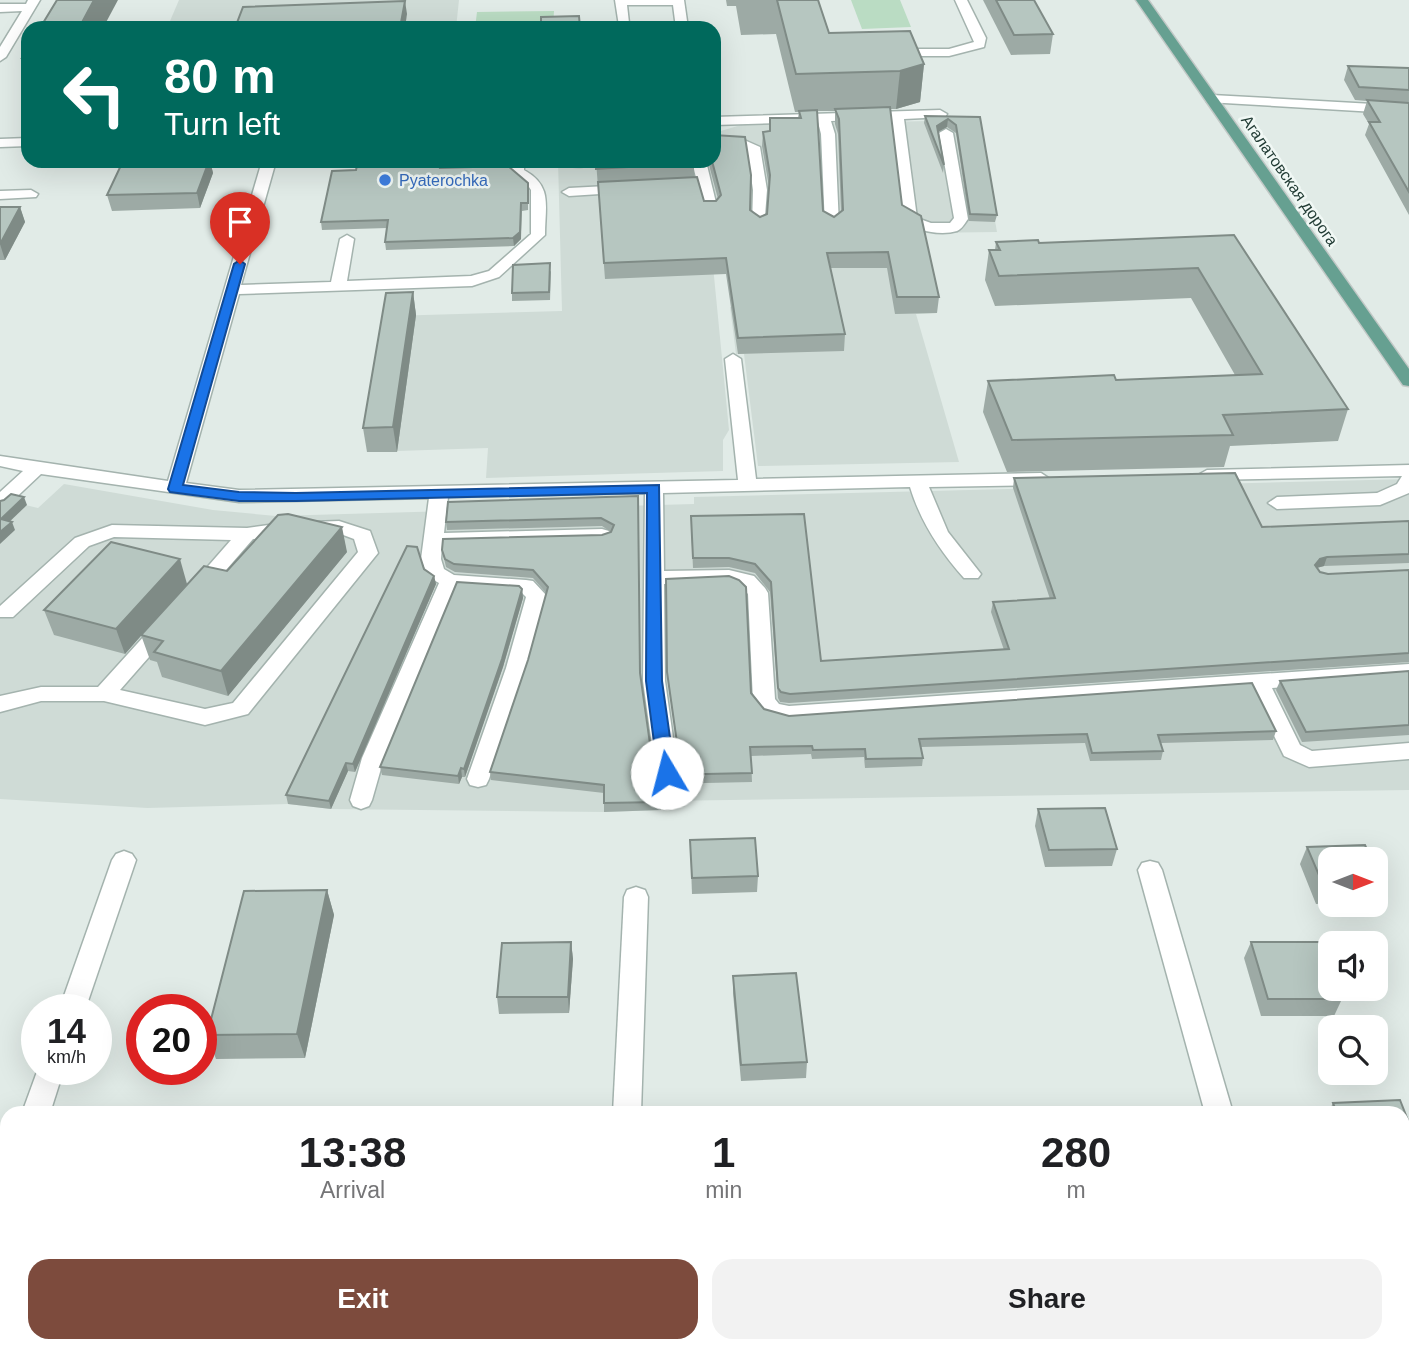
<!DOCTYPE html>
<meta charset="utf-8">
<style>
body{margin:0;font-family:Helvetica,sans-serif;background:#f2f2f2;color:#202124;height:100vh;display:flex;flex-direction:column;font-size:26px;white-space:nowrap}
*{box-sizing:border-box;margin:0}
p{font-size:23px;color:#757577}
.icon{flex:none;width:38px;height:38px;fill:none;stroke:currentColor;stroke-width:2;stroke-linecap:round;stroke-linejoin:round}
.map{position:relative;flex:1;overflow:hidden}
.details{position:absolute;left:0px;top:1106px;width:1410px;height:247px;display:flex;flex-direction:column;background:#fff;border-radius:21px 21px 0 0;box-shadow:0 7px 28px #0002}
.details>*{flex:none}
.hud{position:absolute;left:21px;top:21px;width:700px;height:147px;border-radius:21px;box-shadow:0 7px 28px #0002;background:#00695c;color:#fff;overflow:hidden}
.needle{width:46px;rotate:90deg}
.buttons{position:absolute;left:1318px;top:847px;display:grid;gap:14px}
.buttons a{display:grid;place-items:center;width:70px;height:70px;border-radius:14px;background:#fff;box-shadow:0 7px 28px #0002;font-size:35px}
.speed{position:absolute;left:21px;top:994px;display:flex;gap:14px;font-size:35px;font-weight:700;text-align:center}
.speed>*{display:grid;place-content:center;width:91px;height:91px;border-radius:50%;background:#fff;box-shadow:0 7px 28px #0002;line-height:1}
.speed small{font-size:18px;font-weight:400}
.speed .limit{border:10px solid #d22;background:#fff;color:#111}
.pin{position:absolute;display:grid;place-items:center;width:60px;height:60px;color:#fff;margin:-72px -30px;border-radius:50% 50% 50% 0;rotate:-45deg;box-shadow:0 0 7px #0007}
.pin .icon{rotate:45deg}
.me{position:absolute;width:77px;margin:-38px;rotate:352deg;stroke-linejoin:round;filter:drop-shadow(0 0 5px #0008)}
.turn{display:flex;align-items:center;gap:24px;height:147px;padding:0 28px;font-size:32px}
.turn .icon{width:91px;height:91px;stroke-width:2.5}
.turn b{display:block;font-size:49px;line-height:60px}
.eta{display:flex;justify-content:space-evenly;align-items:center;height:119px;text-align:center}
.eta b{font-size:42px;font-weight:800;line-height:49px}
.action{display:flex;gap:14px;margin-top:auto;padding:14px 28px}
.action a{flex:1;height:80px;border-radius:21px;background:#7d4b3d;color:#fff;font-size:28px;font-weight:800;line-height:80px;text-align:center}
.action a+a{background:#f2f2f2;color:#202124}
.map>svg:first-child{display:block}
</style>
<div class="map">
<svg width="1409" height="1352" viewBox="0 0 1409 1352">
<rect width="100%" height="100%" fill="#e1ebe7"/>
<g fill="#cfdbd6">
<path d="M179,0H459L456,28H167Z"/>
<path d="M977,120L997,232L920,233L937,313L916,314L959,462L758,466L744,354H736L730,307H753L710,235L729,430L723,440V471L486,478L488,448L367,452L390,316L562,311L558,161H714V133L741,125Z"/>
<path d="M1409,479V790L661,801V810L604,812L331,809L288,804L147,808L0,799V499L38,508L64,484L213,510L276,516L694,504V497Z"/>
</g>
<g fill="#badcc3">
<path d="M851,0H900L911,27L862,29Z"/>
<path d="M554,11L553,27L475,28L477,12Z"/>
</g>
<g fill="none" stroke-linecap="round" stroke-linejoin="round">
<g stroke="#a4b3ae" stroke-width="3">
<g id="minor">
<path d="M28,0H40L6,57L0,61V47L22,11L0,12V4H26Z"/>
<path d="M615,0H684L688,28H676L673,5H627L629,23L619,26Z"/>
<path d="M955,0H967L986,38L984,47L949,56H886V50L890,49H949L974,42Z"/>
<path d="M1212,95L1409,106V114L1207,102V96Z"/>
<path d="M940,110L947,114L945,117L904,119L917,218L931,223H950L954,218L939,133L946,129L953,133L968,219C965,223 962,229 957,231C941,236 914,231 903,220L891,119L831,121L835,134L839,226L832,230L825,226L821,134L818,122L714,125V117Z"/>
<path d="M28,138V146L0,147V139Z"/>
<path d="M714,138L742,139L760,147L767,190L764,229L759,230L752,226L753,190L747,149L714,146Z"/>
<path d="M262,161H276L241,285L331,282L340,239L347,235L354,239L347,281L471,276L489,271L531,234V190L527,184L512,175L510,161H524V170C553,186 545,206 545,235L499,277L472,286L239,294L186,483L239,490L738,480L725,359L733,354L741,359L756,479L1041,473L1050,479L1041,485L929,487L948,532L981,574L978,578H964C940,551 921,523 910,487L663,493L664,571L729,570L754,576L765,588L768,593L775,699L779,704L789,706L1409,664V678L1272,688L1300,745L1312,751L1409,743V759L1309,767L1284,756L1251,689L789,722L764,715L753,701L748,594L740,586L729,582L664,584L665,681L678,773L675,779L667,781L659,779L656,773L643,681L645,493L448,497L444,533L602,529L609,531L612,535L609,539L602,541L442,545L441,559L444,569L454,575L526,580L533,581L546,595L526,668L489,779L486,785L478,787L470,785L467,779L506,668L526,597L521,592L457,588L384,758L372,800L369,806L361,809L353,806L350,800L362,758L439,583L428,577L421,559L429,498L239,502L41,474L7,506L0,508V492L23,471L0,466V456L168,481Z"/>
<path d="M601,161C592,168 569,169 560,162Z"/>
<path d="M692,161H706L718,211L716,214H706L704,211Z"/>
<path d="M626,185L631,186V192L569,196L562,192L569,188Z"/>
<path d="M31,190L38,194L36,197L0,199V191Z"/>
<path d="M1409,465V493L1380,505L1277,509L1268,503L1277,497L1377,493L1397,484L1402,476L1207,480L1198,475L1207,470Z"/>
<path d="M339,521L370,531L378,553L248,714L205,725L104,701H41L0,712V696L41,687H98L156,623H170L173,628L170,633L120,690L205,709L233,703L358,552L354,539L338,533L253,539L206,593H192L189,588L231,540L114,537L89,546L13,617H0V606L75,538L112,525L247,528L283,523Z"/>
<path d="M124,851L132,854L136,860L85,1010H59L112,860L116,854Z"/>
<path d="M1150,861L1158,863L1162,870L1233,1113H1205L1138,870L1142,863Z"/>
<path d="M636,887L645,890L648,897L641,1113H613L624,897L627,890Z"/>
<path d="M38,1069H64L50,1113H22Z"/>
<path d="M7,1185V1229L0,1231V1188Z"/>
<rect x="603" y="1346" width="30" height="6"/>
<path d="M1269,1346H1299L1301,1352H1271Z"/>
</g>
</g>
<g stroke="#c1c8c6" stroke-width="3">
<path id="major" d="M1136,0H1148L1409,369V386L1403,385Z"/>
</g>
<use href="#minor" fill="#fff" fill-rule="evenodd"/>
<use href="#major" fill="#66a091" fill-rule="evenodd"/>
</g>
<g fill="#9daaa5" fill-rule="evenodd">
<path d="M726,0H818L829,33L924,64L920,102L896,109H890L902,205L939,297L937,313L895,314L887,268H830L845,334L844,351L738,354L726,274L605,279L596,161L694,163V178L704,201H716L718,199L708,161H714L750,211L760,217L767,214L769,187L762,146L763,132L770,131L798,118L799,112H795L776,34L741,35L736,6H727ZM817,111H835V124L838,134L841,212L834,217L823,211Z"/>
<path d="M983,0H1034L1053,34L1050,54L1011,55Z"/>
<path d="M28,48V77L22,58Z"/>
<path d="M1348,66L1409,68V215L1365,135L1369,124L1363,114L1367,101L1355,100L1344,80Z"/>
<path d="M925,116L980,117L997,215L995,222L969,221L956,133L947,127L938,132L944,165L943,173L924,123Z"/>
<path d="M123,161H210L213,173L200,208L112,211L107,195Z"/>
<path d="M442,168L528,191V210L522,211L521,239L514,246L386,250L385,242L387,228L322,230L321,222Z"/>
<path d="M0,207H20L25,222L5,260H0Z"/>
<path d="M1234,235L1348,409L1338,441L1230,446L1224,467L1007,472L983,412L988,381L1116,380L1235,375L1191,298L995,306L985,280L989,250H995L996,242L1039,243Z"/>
<path d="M551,271L550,300L512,301V293Z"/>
<path d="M413,292L416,315L397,452H367L363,428Z"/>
<path d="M1014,478L1262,527L1409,521V563L1324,566L1317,568L1320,572L1328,574L1409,570V662L789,703L780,702L778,698L770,592L755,573L729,567L693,568L691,526L804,514L821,661L1004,650L991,612L993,602L1050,599L1013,488Z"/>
<path d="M638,496L640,675L653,765L658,773H675L680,766L668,681L666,579L764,709L789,716L1276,731L1273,740L1161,743L1163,751L1161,760L1090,761L1085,743L921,747L923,758L922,766L865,768L864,757L812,759L811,754L751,756L752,782L660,784L661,810L604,812V793L491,780L490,772L528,660L546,593L533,578L455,572L446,567L442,550L602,535L611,532L602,526L447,530L446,522Z"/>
<path d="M347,552L228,696L162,677L157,662L150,660L141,635L125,654L54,635L44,610L187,584L227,571Z"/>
<path d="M424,569L434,576L436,584L355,772L348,771L331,809L288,804L286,795Z"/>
<path d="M522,589L523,598L503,667L465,777H462L459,784L382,775L380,767Z"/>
<path d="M1409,671V735L1302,742L1276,690L1280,681Z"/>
<path d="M1038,809L1117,849L1112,866L1045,867L1035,826Z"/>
<path d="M690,840L758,876L757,892L692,894Z"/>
<path d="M1307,847L1330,859V903L1316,904L1300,864Z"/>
<path d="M1376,869L1382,885L1376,899Z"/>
<path d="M327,890L334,915L305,1058L216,1059L207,1035Z"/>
<path d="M571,942L573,959L569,1013L499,1014L497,997Z"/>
<path d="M1251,942L1342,999L1334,1016H1261L1244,958Z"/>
<path d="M733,976L807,1062L806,1078L741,1081L733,993Z"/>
<path d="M1400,1100L1409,1123V1169H1404V1113H1328L1333,1103Z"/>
</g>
<g fill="#7f8b86">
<path d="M94,0H118L103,28H79Z"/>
<path d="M405,1L407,14L405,28H400Z"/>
<path d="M924,64L920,102L896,109L900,71Z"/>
<path d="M948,119L947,127L936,133L937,126Z"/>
<path d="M209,161H210L213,173L200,208L197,193Z"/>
<path d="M521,203V239L514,246L513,238Z"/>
<path d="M20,207L25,222L5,260L0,244Z"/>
<path d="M413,292L416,315L397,452L393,427Z"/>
<path d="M24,497L27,505L4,527L1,519Z"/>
<path d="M12,522L15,530L0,544V532Z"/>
<path d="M342,527L347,552L228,696L221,671Z"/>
<path d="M1327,557L1324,566L1316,568L1315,565L1320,559Z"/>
<path d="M180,559L187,584L125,654L116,629Z"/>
<path d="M434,576L436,584L355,772L353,764Z"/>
<path d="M522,589L523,598L503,667L465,777L464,769Z"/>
<path d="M346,763L348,771L331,809L329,801Z"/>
<path d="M461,768L462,777L459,784L458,776Z"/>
<path d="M327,890L334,915L305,1058L297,1034Z"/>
<path d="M571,942L573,959L569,1013L568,997Z"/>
<path d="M234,1346H244L242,1352H232Z"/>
<rect x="549" y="1346" width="3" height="6"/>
</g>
<g fill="#b6c6c0" stroke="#7f8b86" stroke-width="2">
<path d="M57,0H94L79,28H40Z"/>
<path d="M777,0H818L829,33L910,31L924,64L900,71L796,74Z"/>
<path d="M996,0H1034L1053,34L1014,35Z"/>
<path d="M405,1L400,28H235L243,7Z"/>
<path d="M579,16L580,28H541V17Z"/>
<path d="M28,48V58H22Z"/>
<path d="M1348,66L1409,68V90L1359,87Z"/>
<path d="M1367,100L1409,103V192L1369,122H1380Z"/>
<path d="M890,107L902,205L921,216L939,297H897L888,252L827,253L845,334L738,338L726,258L604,263L598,182L697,177L704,201H716L721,195L712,161H714V135L745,137L751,175L750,210L760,217L767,214L770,175L763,132L770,131V118H801L799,111L817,110L823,211L834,217L843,210L839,119L835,109Z"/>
<path d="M925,116L980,117L997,215L970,214L956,125L948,119L937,126L944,165Z"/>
<path d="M123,161H209L197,193L107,195Z"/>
<path d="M358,161H441L440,168L508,166L528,183V203H521L520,232L513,238L385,242L388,220L321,222L332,171L356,170Z"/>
<path d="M596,161H693L694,163L596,169Z"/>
<path d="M0,207H20L0,244Z"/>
<path d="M1234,235L1348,409L1223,415L1233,435L1012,440L988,381L1114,375L1116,380L1262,374L1198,268L999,276L989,250H1000L996,242L1038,240L1039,243Z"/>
<path d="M550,263L549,292L512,293L513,265Z"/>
<path d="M413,292L393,427L363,428L386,293Z"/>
<path d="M1235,473L1262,527L1409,521V554L1327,557L1320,559L1315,565L1320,572L1328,574L1409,570V653L790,694L781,692L778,688L771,582L755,564L729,558H693L691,516L804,514L821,661L1009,649L993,602L1055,598L1014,478Z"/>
<path d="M11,494L24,497L1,519L12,522L0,532V501L4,500Z"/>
<path d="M638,496L640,673L653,765L658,773H675L680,764L667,672L666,579L729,576L739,580L746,587L751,693L764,709L789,716L1252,683L1276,731L1158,735L1163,751L1092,753L1087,734L919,739L923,758L866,759L865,749L813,750L812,746L750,747L752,773L660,775L661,802L604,803V785L490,772L528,660L548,587L533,570L454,564L445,559L442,550L443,539L602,535L611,532L614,525L601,518L446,522L448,502Z"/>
<path d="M288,514L342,527L221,671L154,652L163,641L141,635L204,566L227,571L278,515Z"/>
<path d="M111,542L180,559L116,629L44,610Z"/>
<path d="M407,546L417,547L424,569L434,576L353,764L346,763L329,801L286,795Z"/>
<path d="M457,582L519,586L522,589L502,659L464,769L461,768L458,776L380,767Z"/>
<path d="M1409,671V725L1306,732L1280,681Z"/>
<path d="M1105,808L1117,849L1049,850L1038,809Z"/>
<path d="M755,838L758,876L692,878L690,840Z"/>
<path d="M1365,845L1371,859H1330V886L1324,887L1307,847Z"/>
<path d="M1376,869L1382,885H1376Z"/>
<path d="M327,890L297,1034L207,1035L244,891Z"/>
<path d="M571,942L568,997H497L502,943Z"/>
<path d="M1251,942H1323L1330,964V989H1338L1342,999H1268Z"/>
<path d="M796,973L807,1062L741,1065L733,976Z"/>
<path d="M1400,1100L1409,1123V1154H1404V1113H1337L1333,1103Z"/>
<path d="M149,1346H234L232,1352H148Z"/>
<path d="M464,1346H549V1352H463Z"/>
</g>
<path fill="#1a73e8" stroke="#114b97" stroke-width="2" d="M240,260L245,264L183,485L239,492L296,493L659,485L662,681L675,773L673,777H661L658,773L646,681L647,493L296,501H239L170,492L168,489L234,264Z"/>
<circle fill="#3f7fe0" stroke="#f1f8f5" stroke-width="2.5" cx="385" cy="180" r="7"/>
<g text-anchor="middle" stroke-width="5" stroke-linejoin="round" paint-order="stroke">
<g font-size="16" fill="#366cbe" stroke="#f1f8f5" text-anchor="start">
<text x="399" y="186">Pyaterochka</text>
</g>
<g font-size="16" fill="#223c35" stroke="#f1f8f5">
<text transform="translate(1290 180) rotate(55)" y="6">Агалатовская дорога</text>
</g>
</g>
</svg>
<div class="buttons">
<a><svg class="needle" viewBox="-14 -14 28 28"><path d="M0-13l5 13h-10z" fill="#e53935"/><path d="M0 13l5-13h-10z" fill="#757577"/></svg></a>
<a><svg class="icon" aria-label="sound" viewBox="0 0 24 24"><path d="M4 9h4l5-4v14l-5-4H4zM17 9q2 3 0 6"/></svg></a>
<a><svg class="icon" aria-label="search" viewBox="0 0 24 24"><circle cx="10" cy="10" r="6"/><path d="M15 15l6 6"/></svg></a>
</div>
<div class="speed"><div>14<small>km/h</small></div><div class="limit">20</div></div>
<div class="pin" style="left:240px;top:264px;background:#d93025"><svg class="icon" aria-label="arrive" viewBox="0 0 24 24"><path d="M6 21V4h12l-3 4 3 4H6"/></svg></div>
<svg class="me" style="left:667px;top:773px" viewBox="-20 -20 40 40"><circle r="19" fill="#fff"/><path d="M0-13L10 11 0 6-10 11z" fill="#1a73e8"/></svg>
<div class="hud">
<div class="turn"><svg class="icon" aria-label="left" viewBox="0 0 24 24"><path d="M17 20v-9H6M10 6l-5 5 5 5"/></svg><div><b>80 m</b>Turn left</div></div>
</div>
<section class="details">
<div class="eta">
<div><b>13:38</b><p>Arrival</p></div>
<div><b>1</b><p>min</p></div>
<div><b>280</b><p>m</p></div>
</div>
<div class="action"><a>Exit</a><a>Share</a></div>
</section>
</div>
